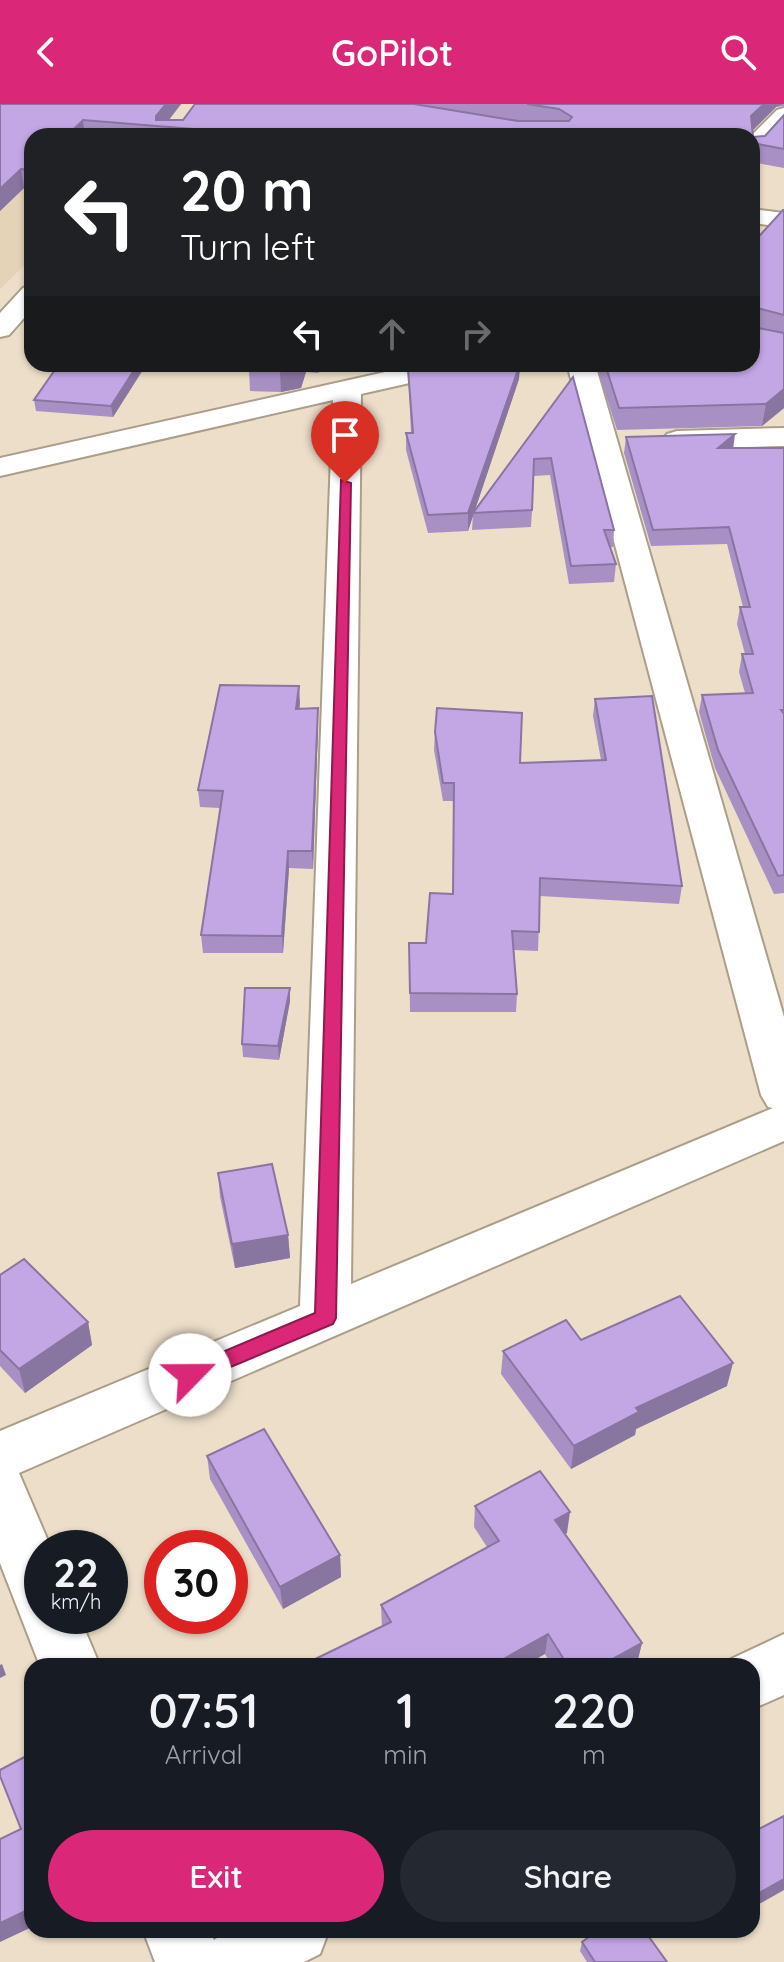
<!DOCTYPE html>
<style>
body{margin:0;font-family:Quicksand,sans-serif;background:#242831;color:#f1f3f6;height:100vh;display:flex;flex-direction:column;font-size:30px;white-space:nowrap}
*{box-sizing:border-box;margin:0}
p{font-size:26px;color:#9ea1a6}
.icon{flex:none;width:44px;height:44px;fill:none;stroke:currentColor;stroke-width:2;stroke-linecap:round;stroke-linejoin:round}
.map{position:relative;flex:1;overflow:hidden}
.details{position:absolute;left:24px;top:1554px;width:736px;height:280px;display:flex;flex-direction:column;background:#171b24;border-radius:24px;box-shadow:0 2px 6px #0004}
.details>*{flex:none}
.guide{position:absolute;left:24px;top:24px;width:736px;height:244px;border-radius:24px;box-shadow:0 2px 6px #0004;background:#202124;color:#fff;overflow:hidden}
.speed{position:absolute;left:24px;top:1426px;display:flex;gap:16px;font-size:40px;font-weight:700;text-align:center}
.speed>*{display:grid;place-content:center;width:104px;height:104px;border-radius:50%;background:#171b24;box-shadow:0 2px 6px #0004;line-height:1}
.speed small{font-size:20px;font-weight:400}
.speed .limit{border:12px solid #d22;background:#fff;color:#111}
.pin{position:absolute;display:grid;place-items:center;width:68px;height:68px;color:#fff;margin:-82px -34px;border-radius:50% 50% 50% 0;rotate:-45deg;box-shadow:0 0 8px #0007}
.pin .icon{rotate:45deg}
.me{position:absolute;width:88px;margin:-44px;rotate:67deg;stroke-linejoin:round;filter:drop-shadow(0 0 6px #0008)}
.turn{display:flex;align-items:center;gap:28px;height:168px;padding:0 24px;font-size:36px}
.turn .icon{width:104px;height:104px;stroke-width:2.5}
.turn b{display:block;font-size:56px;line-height:68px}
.lanes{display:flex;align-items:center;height:76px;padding:0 24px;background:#0003;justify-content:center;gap:40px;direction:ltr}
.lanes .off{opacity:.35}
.eta{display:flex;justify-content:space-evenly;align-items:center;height:136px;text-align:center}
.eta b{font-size:48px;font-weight:600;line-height:56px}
.cta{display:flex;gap:16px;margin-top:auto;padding:16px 24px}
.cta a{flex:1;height:92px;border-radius:48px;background:#db2777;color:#fff;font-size:32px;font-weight:600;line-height:92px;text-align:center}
.cta a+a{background:#242831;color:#f1f3f6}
header{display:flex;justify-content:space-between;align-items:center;height:104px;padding:0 24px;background:#db2777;color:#fff;font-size:36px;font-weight:600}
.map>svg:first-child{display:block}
</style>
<header><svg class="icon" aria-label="back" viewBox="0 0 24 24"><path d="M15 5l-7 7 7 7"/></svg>GoPilot<svg class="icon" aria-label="search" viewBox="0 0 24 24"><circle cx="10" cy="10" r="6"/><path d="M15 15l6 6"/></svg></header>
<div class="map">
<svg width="784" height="1858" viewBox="0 0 784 1858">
<rect width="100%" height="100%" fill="#ecdec9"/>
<path fill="#e4d3b7" d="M0,0H183L152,32H32V154L0,185Z"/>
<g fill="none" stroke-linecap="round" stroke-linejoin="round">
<g stroke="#ab9e8a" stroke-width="4">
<g id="minor">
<path d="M784,4V22L760,48L752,49L751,32L777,6Z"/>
<path d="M752,105L784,109V123L752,119Z"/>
<path d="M32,181V205L9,231L0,233V209L23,184Z"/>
<path d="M421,260H471L467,266L361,290L351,1180L773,1004L768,1003L761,991L567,260H595L784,913V1037L19,1369L51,1444H42V1512H79L100,1562H40L0,1459V1327L300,1202L333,296L0,372V354Z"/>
<path d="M784,324V342L677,345L667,342L662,336L667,330L677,327Z"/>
<path d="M784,1530V1591L752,1605V1562H728L731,1555Z"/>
<path d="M143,1826H209L214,1836L229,1826H329L320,1850L304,1858H155Z"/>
</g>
</g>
<use href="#minor" fill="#fff" fill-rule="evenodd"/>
</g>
<g fill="#a890c5">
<path d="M0,0H181L169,16L416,0H784V2L776,3L752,27L753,33L765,32L784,11V64L752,58V32H32V85L24,84L0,107Z"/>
<path d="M784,106V304L762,322L617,326L596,260H752V140Z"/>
<path d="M251,260H323L318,269L306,268L301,284L281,288L250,287L249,266Z"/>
<path d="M520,260L519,275L474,408L573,273L614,426L613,443H610L616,460L614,478L569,480L550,371L534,372L531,423L472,426L473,411L468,427L428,429L406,346V329H411L408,266Z"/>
<path d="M144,264L113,313L36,307L34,296Z"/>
<path d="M626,333L733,344H784V789L774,790L715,664L699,608L702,591L745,589L739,568L742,550H745L737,520L740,503H743L727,440L651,442L624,349Z"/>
<path d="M595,595L682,782L679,800L540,792L538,847L514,846L517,890L516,908H410L409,839H426L453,790V697H443L434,646L435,628L520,659L601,656L593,612Z"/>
<path d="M300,599L299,605L318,621L313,765L289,764L283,849H203L201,831L220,704L200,703L198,686Z"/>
<path d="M290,884V897L279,956L243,953L242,940Z"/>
<path d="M218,1069L288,1131L290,1154L235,1164L220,1093Z"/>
<path d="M0,1171L88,1218L92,1241L25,1289L0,1262Z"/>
<path d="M581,1236L727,1282L636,1325L635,1331L571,1365L501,1270L503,1247Z"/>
<path d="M207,1352L340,1451L341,1473L283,1505L210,1375Z"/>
<path d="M475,1402L567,1429L565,1430L642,1539L637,1559L631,1562H552L545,1550L382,1523L381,1501L487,1443L474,1423Z"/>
<path d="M582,1838L667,1858H587L580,1847Z"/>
</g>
<g fill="#8875a0">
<path d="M166,0H181L163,23L157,22L156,12Z"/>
<path d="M764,0H783L776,3L749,30L751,12Z"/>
<path d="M83,16L85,32H67Z"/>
<path d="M21,65L24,84L0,107V85Z"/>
<path d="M138,260H143L144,264L113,313L111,302Z"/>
<path d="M301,260H305L306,268L301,284L281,288L280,267Z"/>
<path d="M318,260H323L318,269Z"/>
<path d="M520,260L519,275L468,427V409Z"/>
<path d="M784,285V304L762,322L766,300Z"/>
<path d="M735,330L733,346L718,344Z"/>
<path d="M299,582L300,599L297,622L296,605Z"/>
<path d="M318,604V621L313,765L312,747Z"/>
<path d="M288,747L289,764L283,849L282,832Z"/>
<path d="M290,884V897L279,956L278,942Z"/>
<path d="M288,1131L290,1154L235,1164L232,1140Z"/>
<path d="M88,1218L92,1241L25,1289L19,1265Z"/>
<path d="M733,1259L727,1282L636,1325L635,1331L571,1365L574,1342L636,1304Z"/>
<path d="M570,1408L567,1429L553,1436L555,1416Z"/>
<path d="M340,1451L341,1473L283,1505L280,1483Z"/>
<path d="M548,1530L545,1550L524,1562H491Z"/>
<path d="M642,1539L637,1559L631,1562H600Z"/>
<path d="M2,1560L6,1571L0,1574V1561Z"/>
<path d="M784,1775V1786L752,1804V1793Z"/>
<path d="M32,1804V1823L0,1838V1819Z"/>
</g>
<g fill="#c3a7e5" stroke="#8875a0" stroke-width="2">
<path d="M0,0H166L156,12V16H183L195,0H414L518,17H569L572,13L559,5L527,0H764L751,12L753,33L765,32L784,11V45L752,39V32H238L243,29L83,16L67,32H32V66L21,65L0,85Z"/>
<path d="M783,106H784V211L753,203V223L784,229V285L766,300L619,304L605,260H752V140Z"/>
<path d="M59,260H138L111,302L34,296Z"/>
<path d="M251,260H301L300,262L280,267L249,266Z"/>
<path d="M435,260H520L468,409L428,411L406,329H413L408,266Z"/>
<path d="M573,273L614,426H604L616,460L571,462L551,354L534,355L532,406L473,409Z"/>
<path d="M735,330L718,344H784V606H781L784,610V771L778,772L718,646L702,591L753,589L742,550H753L740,503H750L729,423L653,426L626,333Z"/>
<path d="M220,581L299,582L296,605L318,604L312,747H288L282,832L201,831L223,687L198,686Z"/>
<path d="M652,592L682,782L540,774L539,828L512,827L517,890L410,889L409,839H426L430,789L453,790L454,679H443L435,628L437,604L522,609L520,659L606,656L595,595Z"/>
<path d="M245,884H290L278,942L242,940Z"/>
<path d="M272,1060L288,1131L232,1140L218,1069Z"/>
<path d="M24,1155L88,1218L19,1265L0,1246V1171Z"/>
<path d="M680,1192L733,1259L636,1304L639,1308L574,1342L503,1247L566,1216L581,1236Z"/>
<path d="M264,1325L340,1451L280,1483L207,1352Z"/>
<path d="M540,1367L570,1408L555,1416L642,1539L600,1562H568L548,1530L491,1562H301L391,1518L381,1501L499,1437L475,1402Z"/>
<path d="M32,1649V1804L0,1819V1735L21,1725L0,1672V1666Z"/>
<path d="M784,1712V1775L752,1793V1715L759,1725Z"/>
<path d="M598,1826H644L667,1858H595L582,1838Z"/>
</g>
<path fill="#db2777" stroke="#8e194d" stroke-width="2" d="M341,376L351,379L336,1214L333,1220L190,1280L182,1278L179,1271L182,1265L315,1209Z"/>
</svg>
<div class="speed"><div>22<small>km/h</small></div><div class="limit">30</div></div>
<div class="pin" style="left:345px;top:379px;background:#d93025"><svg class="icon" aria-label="arrive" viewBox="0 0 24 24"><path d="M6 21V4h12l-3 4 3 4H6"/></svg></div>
<svg class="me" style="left:190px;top:1271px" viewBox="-20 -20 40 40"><circle r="19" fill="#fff"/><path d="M0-13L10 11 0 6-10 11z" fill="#db2777"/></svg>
<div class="guide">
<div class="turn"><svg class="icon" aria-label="left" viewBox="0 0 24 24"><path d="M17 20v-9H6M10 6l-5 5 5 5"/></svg><div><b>20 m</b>Turn left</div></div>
<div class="lanes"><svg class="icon" aria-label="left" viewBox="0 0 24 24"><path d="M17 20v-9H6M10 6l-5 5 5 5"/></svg><svg class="icon off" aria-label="ahead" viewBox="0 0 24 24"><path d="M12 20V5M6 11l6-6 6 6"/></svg><svg class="icon off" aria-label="right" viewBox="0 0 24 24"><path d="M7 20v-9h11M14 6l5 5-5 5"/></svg></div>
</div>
<section class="details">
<div class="eta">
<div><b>07:51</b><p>Arrival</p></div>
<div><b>1</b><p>min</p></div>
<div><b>220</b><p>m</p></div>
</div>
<div class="cta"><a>Exit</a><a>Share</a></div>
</section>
</div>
